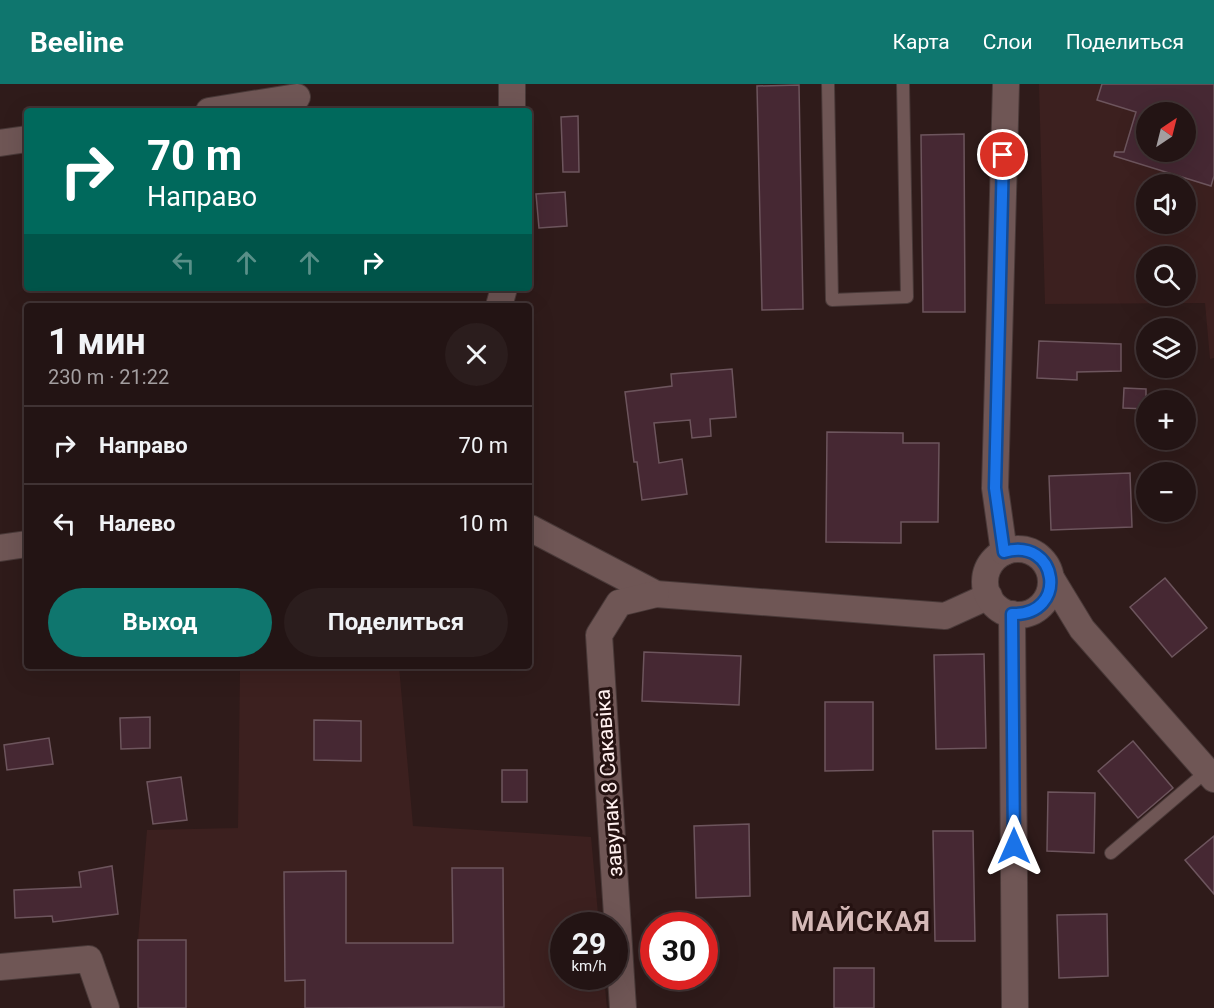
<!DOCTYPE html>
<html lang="ru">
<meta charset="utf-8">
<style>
body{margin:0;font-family:Roboto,sans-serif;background:#2b1d1d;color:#f1f3f6;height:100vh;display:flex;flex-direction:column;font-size:22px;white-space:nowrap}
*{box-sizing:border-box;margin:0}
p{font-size:20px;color:#a39ea0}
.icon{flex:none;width:33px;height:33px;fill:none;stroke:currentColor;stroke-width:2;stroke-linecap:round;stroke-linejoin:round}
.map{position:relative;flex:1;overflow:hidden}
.drawer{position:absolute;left:24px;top:219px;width:508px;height:366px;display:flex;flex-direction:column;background:#231414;border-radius:6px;box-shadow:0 6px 24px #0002,0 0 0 2px #403334}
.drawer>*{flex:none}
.banner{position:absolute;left:24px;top:24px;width:508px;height:183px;border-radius:6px;box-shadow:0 6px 24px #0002,0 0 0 2px #403334;background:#00695c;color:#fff;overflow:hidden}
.needle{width:39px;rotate:35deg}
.controls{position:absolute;left:1136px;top:18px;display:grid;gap:12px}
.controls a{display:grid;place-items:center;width:60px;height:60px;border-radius:50%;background:#231414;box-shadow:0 6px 24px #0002,0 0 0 2px #403334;font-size:30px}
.speed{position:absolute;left:550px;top:828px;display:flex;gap:12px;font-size:30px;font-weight:700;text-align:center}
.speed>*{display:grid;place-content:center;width:78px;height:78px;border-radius:50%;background:#231414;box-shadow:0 6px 24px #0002,0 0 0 2px #403334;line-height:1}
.speed small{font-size:15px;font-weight:400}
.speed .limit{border:9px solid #d22;background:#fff;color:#111}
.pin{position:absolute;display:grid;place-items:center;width:51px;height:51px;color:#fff;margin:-26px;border:3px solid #fff;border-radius:50%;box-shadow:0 2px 6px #0007}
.me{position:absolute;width:66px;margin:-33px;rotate:0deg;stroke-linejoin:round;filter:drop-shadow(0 0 4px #0008)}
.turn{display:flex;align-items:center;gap:21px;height:126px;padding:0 24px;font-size:27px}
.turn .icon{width:78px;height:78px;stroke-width:2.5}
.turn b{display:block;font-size:42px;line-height:51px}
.lanes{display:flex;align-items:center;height:57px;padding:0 24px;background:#0003;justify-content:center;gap:30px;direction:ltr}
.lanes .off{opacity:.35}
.round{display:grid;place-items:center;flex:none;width:63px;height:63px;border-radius:32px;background:#2b1d1d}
.head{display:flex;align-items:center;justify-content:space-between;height:102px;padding:0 24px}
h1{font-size:36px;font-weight:700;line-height:45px}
.cta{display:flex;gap:12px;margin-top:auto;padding:12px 24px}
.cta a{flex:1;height:69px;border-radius:36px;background:#0f766e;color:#fff;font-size:24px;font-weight:700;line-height:69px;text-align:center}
.cta a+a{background:#2b1d1d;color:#f1f3f6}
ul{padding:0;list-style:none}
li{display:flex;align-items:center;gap:18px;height:78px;padding:0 24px;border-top:2px solid #403334}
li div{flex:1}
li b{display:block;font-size:22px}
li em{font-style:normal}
header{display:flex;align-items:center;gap:36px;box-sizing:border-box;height:84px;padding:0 30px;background:#0f766e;color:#fff}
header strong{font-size:28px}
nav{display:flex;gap:33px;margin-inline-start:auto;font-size:21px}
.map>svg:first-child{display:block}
</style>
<header>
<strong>Beeline</strong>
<nav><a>Карта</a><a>Слои</a><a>Поделиться</a></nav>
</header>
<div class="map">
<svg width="1214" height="924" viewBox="0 0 1214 924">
<rect width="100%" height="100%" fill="#2f1b1a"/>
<g fill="#3c201f" fill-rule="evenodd">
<path d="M1039,0H1214V274L1210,275L1205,219L1045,220ZM1146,28H1185V68H1146ZM1146,100H1185V140H1146ZM1146,172H1185V212H1146Z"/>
<path d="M399,582L413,742L591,753L599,841L564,842V892L604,893L607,924H138V856L147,746L238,744L240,586Z"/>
</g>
<g fill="#462833" stroke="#6d555d" stroke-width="1.5" fill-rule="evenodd">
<path d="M1102,0H1214V92L1211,102L1114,72L1115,68H1124L1136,28L1097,16ZM1146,28H1185V68H1146Z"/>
<path d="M799,1L803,225L762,226L757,2Z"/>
<path d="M578,32L579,88H563L561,33Z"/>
<path d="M964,50L965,228H923L921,51Z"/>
<path d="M565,108L567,142L539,144L536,110Z"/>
<path d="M1039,257L1121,260V287L1077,288V296L1037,294Z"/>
<path d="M732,285L736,333L710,335L711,352L692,354L690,336L654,339L659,379L682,375L687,410L642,416L637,378H634L625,308L672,302L671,290Z"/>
<path d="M1124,304L1146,305V325L1123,324Z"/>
<path d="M827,348L903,349V359H939L938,438H901V459L826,458Z"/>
<path d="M1130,389L1132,443L1051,446L1049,392Z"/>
<path d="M1165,494L1207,544L1172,573L1130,523Z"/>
<path d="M644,568L741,572L739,621L642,617Z"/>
<path d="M984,570L986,664L936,665L934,571Z"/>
<path d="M825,618H873V686L825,687Z"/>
<path d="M150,633V664L121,665L120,634Z"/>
<path d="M314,636L361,637V677L314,676Z"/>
<path d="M49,654L53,680L7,686L4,661Z"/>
<path d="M1133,657L1173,704L1138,734L1098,687Z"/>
<rect x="502" y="686" width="25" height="32"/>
<path d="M181,693L187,736L153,740L147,698Z"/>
<path d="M1048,708L1095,709L1094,769L1047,767Z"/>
<path d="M749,740L750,812L696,814L694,742Z"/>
<path d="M933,747H973L975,857H935Z"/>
<path d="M1214,752V810L1185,776Z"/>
<path d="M112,782L118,830L53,838L52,832L15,834L14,806L81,803L79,788Z"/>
<path d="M452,784H503L504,923L305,924V896L285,897L284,788L346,787V859H453Z"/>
<path d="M1107,830L1108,892L1059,894L1057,831Z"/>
<rect x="138" y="856" width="48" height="68"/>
<rect x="834" y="884" width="40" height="40"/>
</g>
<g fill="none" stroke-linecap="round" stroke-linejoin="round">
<g stroke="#493938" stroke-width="14">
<g id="lane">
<path d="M828,0L832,216L907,213L903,0"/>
<path d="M1111,769L1207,687"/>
</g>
</g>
<g stroke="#493938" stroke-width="28">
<g id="street">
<path d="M209,27L297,13"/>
<path d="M512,27V0"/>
<path d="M0,59L27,55"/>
<path d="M499,222L504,204"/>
<path d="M530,444L656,510L945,532L989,512"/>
<path d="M0,464L27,460"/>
<circle cx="1018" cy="498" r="33"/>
<path d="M1004,468L995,404L1006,0"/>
<path d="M1051,494L1082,545L1214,695"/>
<path d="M1012,530L1015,924"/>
<path d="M0,883L89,875L106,924"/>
<path d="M623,924L599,551L619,519L656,510"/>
</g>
</g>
<use href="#lane" stroke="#6f5655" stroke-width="12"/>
<use href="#street" stroke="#6f5655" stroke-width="26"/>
</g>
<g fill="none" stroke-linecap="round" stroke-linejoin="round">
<g stroke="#114b97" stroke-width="15">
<path id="route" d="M1003,71L995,404L1004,468C1059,452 1069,532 1012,530L1014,762"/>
</g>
<use href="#route" stroke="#1a73e8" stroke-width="10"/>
</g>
<g text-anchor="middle" stroke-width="6" stroke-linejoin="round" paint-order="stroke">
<g font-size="21" fill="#fff0ef" stroke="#251211">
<text transform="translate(609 699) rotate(-94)" y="7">завулак 8 Сакавіка</text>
</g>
<g font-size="27" font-weight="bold" letter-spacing="1.5" fill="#d4b8b6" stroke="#251211">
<text x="861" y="847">МАЙСКАЯ</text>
</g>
</g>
</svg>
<div class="controls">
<a><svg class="needle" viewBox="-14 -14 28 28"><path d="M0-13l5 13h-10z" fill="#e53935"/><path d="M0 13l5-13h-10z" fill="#a39ea0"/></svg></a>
<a><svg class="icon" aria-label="sound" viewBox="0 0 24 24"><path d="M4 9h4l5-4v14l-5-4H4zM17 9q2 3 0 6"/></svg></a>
<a><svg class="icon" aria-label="search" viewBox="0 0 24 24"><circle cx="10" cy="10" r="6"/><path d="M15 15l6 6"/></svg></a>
<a><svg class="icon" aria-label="layers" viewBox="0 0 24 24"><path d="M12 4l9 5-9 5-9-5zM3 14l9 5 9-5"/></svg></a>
<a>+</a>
<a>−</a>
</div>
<div class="speed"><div>29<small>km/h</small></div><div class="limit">30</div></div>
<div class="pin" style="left:1003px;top:71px;background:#d93025"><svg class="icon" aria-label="arrive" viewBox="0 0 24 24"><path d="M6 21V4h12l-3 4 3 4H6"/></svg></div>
<svg class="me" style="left:1014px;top:762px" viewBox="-20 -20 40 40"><path d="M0-17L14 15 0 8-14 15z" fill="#1a73e8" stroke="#fff" stroke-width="4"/></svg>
<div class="banner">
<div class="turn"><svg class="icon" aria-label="right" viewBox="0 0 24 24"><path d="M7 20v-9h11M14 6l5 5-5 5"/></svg><div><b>70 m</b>Направо</div></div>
<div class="lanes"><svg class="icon off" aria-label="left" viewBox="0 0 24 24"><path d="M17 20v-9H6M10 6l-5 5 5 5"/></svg><svg class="icon off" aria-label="ahead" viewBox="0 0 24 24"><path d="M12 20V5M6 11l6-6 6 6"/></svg><svg class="icon off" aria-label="ahead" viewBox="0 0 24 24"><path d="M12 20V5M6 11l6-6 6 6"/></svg><svg class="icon" aria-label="right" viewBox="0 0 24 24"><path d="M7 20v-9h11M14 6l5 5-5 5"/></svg></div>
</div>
<section class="drawer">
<div class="head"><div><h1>1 мин</h1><p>230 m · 21:22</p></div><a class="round"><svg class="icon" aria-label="close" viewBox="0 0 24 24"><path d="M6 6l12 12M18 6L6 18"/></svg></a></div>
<ul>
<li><svg class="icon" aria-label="right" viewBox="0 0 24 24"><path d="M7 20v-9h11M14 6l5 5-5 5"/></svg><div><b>Направо</b></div><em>70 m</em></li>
<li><svg class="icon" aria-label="left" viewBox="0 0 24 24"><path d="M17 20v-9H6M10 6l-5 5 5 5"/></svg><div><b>Налево</b></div><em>10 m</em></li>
</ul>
<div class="cta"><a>Выход</a><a>Поделиться</a></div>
</section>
</div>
